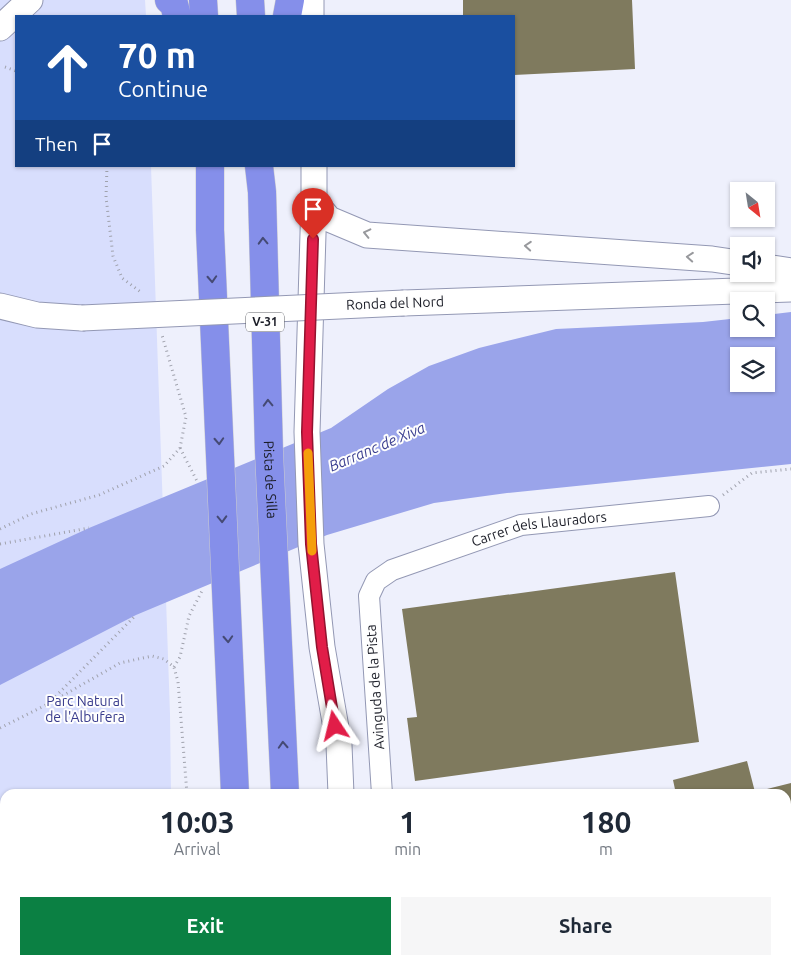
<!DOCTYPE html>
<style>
body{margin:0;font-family:Ubuntu,sans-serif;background:#f6f6f7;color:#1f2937;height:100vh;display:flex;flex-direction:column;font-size:19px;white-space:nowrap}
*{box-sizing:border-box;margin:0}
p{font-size:16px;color:#747a83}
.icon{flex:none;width:28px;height:28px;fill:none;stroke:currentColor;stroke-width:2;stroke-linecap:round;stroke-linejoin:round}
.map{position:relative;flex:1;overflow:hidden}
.side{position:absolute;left:0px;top:789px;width:791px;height:176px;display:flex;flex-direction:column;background:#fff;border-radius:15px 15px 0 0;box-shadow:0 1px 4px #0004}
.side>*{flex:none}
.banner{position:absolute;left:15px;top:15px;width:500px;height:152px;border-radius:0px;box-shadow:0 1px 4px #0004;background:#1a4fa0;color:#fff;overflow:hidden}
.needle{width:32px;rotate:150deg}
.fabs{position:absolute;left:730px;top:182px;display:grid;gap:10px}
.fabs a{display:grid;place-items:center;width:45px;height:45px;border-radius:0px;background:#fff;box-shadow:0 1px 4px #0004;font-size:25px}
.pin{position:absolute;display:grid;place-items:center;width:42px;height:42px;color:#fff;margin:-51px -21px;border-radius:50% 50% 50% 0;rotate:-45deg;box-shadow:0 0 5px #0007}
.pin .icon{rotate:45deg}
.me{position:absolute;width:55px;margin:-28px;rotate:350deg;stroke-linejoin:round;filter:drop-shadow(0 0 4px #0008)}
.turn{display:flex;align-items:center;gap:18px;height:105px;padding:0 20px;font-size:22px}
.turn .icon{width:65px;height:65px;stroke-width:2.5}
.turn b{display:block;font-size:35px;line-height:42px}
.then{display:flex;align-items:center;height:48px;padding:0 20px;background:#0003;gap:10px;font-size:19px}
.eta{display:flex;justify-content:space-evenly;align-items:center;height:85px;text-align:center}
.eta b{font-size:30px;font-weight:700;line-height:35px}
.button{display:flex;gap:10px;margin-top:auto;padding:10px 20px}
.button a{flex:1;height:58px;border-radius:0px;background:#0b8043;color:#fff;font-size:20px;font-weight:700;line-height:58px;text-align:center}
.button a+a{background:#f6f6f7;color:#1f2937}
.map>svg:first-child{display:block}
</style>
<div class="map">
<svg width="791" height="964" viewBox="0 0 791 964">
<rect width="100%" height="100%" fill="#eef0fc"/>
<path fill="#d8defd" d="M0,0H145L146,16H16V166H151L170,714L171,794H5V960H175L176,964H0Z"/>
<path fill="#9aa4ea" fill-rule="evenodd" d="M791,312V464L507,493L434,503L327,535L136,615L0,685V569L89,528L331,428L388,389L429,366L479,348L556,329L703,322L739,318V329H766V315ZM739,356H766V384H739Z"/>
<g fill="#7f7a5e">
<path d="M463,0H632L635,69L514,75V16H463Z"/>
<path d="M675,572L699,742L415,781L407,718L417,717L402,609Z"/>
<path d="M747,761L755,792L791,783V947L786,948V794H676L673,780Z"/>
<path d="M404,960H470L471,964H404Z"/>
<path d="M549,960H733V961L719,964H549Z"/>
</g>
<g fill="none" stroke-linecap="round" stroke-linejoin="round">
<g stroke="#9398b4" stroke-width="22">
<g id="minor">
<path id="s1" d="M382,794L369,596L376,581L392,570L521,525L709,506"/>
</g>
</g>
<g stroke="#9398b4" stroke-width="27">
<g id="tertiary">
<path d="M311,0V16"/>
<path d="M0,28L30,0"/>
<path d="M314,166V201L307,432L311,544L322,647L339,745L341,794"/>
<path d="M314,201L329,219L367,235L712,259L739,263"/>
<path d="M766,267L791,271"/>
<path d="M404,303L791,289"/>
<path d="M0,306L37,315L82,318"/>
<path d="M349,960L350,964"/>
</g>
</g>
<g stroke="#cdcdcf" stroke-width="29">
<g id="motorway">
<path d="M169,0L174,4L177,16"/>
<path d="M203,0L204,16"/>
<path d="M250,0L251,16"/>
<path d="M287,16L290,0"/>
<path d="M210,166V230L235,794"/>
<path id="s2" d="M259,166L262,192L269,452L285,794"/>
<path d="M243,960V964"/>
<path d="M293,960V964"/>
</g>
</g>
<g stroke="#a0a2ad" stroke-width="3" stroke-dasharray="1 4" stroke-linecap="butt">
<path d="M5,67L16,71"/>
<path d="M107,166L106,197L113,256L122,278L142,293"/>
<path d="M180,448L197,481"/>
<path d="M723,495L752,473L791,469"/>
<path d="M0,529L31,514L99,495L164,466L180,448L186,417L162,335"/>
<path d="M0,544L89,528"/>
<path d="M174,667L180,657L189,616L203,589"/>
<path d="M52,700L136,615"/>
<path d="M0,728L48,704L120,663L152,656L164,659L174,667L178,682L187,794"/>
<path d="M199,960L200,964"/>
</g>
<use href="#minor" stroke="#fff" stroke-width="20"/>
<use href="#tertiary" stroke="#fff" stroke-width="25"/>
<use href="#motorway" stroke="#858fea" stroke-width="28"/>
<g stroke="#9398b4" stroke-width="27" stroke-linecap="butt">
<path id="tertiary-bridge" d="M82,318L404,303"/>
</g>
<use href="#tertiary-bridge" stroke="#fff" stroke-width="25"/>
</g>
<defs><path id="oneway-chevron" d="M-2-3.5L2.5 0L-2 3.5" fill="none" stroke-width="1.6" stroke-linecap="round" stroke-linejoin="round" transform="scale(1.25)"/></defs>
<g stroke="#98999d">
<use href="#oneway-chevron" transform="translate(367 233) rotate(-167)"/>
<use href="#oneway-chevron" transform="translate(528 246) rotate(-176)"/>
<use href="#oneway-chevron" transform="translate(690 257) rotate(-176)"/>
</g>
<g stroke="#454a74">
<use href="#oneway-chevron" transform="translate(263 241) rotate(-92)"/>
<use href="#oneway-chevron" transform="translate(212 279) rotate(87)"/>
<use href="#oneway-chevron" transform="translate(268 403) rotate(-92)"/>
<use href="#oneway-chevron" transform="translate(219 441) rotate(87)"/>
<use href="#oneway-chevron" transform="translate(222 519) rotate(88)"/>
<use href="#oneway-chevron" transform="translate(228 639) rotate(87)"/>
<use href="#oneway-chevron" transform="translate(283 745) rotate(-93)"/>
</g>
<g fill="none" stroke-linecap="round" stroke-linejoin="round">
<g stroke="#92132f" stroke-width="12">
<path id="route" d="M313,239L307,432L311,544L322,647L335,726"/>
</g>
<use href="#route" stroke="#e11d48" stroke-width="9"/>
<path stroke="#f59e0b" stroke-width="9" d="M308,453L312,551"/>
</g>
<g text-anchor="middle" stroke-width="4" stroke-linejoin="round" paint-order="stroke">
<rect fill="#fefefe" stroke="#5e6067" stroke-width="1" x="246" y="312.5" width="38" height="19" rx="4"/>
<g font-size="12" font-weight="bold" fill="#1a1c26">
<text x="265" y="326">V-31</text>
</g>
<g font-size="14" fill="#1a1c26" stroke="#fefefe">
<text transform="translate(395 303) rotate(-2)" y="5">Ronda del Nord</text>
<text dy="5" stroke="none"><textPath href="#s2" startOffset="314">Pista de Silla</textPath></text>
<text dy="5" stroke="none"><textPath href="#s1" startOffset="388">Carrer dels Llauradors</textPath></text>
<text transform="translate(375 687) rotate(-94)" y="5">Avinguda de la Pista</text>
</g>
<g font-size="14" fill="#383b8c" stroke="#fefefe">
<text x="85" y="706">Parc Natural<tspan x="85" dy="16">de l'Albufera</tspan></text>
</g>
<g font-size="15" font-style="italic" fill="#3d4192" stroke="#fefefe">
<text transform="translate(377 447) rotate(-23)" y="5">Barranc de Xiva</text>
</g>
</g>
</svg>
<div class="fabs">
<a><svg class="needle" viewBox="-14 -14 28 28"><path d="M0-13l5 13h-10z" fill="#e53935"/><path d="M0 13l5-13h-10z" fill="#747a83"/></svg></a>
<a><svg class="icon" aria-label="sound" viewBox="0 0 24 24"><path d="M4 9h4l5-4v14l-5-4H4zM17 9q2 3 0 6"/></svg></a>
<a><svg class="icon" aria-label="search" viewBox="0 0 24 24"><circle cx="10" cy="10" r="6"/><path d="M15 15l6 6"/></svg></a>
<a><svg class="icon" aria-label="layers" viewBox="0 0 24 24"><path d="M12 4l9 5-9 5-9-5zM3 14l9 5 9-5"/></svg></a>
</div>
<div class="pin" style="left:313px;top:239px;background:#d93025"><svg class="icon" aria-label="arrive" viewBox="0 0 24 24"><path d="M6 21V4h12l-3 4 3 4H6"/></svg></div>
<svg class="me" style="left:335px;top:726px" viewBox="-20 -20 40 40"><path d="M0-17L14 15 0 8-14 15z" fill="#e11d48" stroke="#fff" stroke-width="4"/></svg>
<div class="banner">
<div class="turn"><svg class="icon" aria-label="ahead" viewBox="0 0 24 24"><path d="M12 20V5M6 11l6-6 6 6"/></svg><div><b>70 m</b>Continue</div></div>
<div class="then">Then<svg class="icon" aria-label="arrive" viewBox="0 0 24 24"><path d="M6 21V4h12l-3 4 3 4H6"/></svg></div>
</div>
<section class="side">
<div class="eta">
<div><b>10:03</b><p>Arrival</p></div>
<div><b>1</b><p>min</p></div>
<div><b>180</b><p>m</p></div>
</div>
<div class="button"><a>Exit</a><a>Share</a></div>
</section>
</div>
